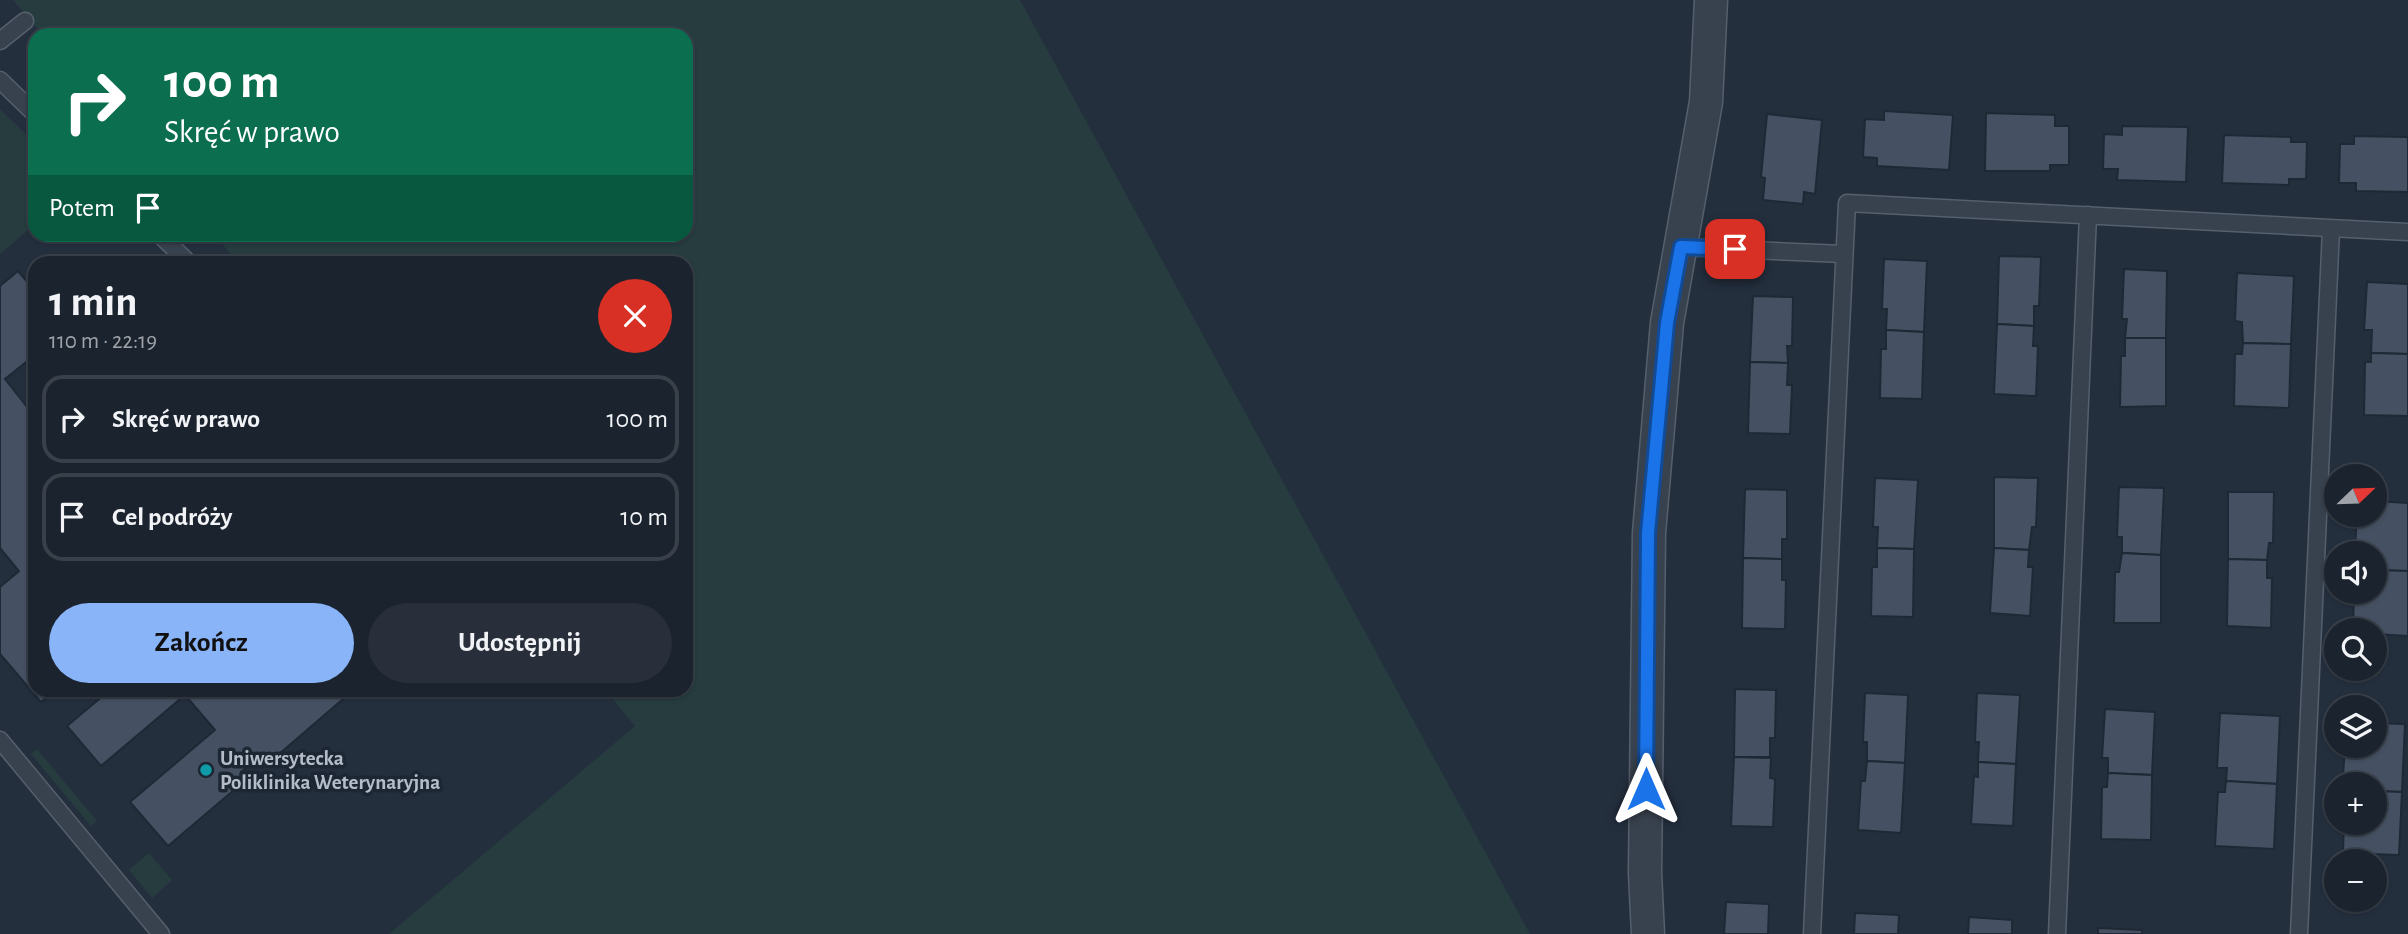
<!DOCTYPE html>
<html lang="pl">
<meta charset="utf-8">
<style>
body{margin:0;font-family:"Alegreya Sans",sans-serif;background:#282f3a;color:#f1f3f6;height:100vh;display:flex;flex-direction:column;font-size:26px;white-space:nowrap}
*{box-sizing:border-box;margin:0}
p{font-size:23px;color:#a0a4aa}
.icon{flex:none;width:38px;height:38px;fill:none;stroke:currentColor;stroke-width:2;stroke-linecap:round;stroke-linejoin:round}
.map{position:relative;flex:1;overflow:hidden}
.details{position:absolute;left:28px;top:256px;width:665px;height:441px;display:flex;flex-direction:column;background:#1b232e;border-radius:21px;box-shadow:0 2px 5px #0004,0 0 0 2px #39404a}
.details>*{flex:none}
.guide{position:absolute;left:28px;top:28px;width:665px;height:214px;border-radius:21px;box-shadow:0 2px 5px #0004,0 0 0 2px #39404a;background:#0b6e4f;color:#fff;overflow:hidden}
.needle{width:46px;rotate:67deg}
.buttons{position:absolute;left:2324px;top:464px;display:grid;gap:14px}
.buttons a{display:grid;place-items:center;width:63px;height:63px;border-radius:50%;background:#1b232e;box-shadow:0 2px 5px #0004,0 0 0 2px #39404a;font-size:35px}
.pin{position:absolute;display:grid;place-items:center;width:60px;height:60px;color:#fff;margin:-30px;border-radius:14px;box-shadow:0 4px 10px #0006}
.me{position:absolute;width:77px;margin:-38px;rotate:0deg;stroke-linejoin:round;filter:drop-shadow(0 0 5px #0008)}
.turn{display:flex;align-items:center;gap:24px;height:147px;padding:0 21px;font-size:32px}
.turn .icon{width:91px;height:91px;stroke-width:2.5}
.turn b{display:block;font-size:49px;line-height:60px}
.then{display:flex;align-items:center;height:66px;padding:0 21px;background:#0003;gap:14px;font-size:26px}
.round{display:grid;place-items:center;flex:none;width:74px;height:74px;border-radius:37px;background:#282f3a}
.overview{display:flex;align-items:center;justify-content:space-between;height:119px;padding:0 21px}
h1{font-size:42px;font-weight:600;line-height:52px}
.primary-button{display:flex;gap:14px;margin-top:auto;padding:14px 21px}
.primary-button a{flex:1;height:80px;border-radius:42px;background:#8ab4f8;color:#111;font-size:28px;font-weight:600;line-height:80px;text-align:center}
.primary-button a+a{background:#282f3a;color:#f1f3f6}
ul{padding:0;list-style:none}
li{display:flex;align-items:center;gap:21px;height:88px;margin:0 14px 10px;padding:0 7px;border:4px solid #39404a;border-radius:21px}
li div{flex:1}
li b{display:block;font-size:26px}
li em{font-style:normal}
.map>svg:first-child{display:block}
</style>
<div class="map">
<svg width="2408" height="934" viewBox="0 0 2408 934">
<rect width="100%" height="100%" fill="#242f3e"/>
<g fill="#263c3f">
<path d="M13,0H1020L1530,934H389L635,726L605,690H686V262H238L214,235L686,234V35H43Z"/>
<path d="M0,109L35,143V224L0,254Z"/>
<path d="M37,749L97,821L91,826L31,754Z"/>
<path d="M149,853L172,880L152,898L129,870Z"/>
</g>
<g fill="#455162" stroke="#1f2835" stroke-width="2">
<path d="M1884,111L1953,115L1949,170L1877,166V158L1863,157L1865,119L1884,120Z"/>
<path d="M1986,113L2055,115V126H2069V165H2050V171H1985Z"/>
<path d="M1767,114L1822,120L1815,194L1804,192L1803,204L1763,200L1765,178L1761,177Z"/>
<path d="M2122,126L2188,127L2186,182L2117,180L2118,169H2103L2104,134L2122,135Z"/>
<path d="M2224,135L2291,137V142H2307L2306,179H2289V185L2222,183Z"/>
<path d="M2354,136L2408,137V192L2356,191V183H2339L2340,144H2354Z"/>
<path d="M1999,256L2041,257L2039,306H2034V326L1997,324Z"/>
<path d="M1884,259L1927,261L1924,332L1886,330L1887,309H1882Z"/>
<path d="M2124,269L2167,271L2166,338H2125L2127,319H2122Z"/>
<path d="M18,271L35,291V355L5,379L35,417V557L31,561L35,566V690H56L41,702L0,654V587L19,571L0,548V286Z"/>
<path d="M2237,273L2294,276L2291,344L2243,343L2242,322L2235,321Z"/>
<path d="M2367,282L2408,284V354L2371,353L2372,330H2364Z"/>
<path d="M1753,296L1793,297L1792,346H1787L1788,363L1750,362Z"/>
<path d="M1997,324L2034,326L2033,346H2038L2036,396L1994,394Z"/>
<path d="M1886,330L1924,332L1922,399L1880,398L1881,349H1886Z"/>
<path d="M2125,338H2166V406L2120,407L2121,356H2125Z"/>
<path d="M2243,343L2291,344L2289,408L2234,406L2235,354H2242Z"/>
<path d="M2371,353L2408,354V416L2364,415L2365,362H2371Z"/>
<path d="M1750,362L1788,363L1787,385H1792L1790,434L1748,433Z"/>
<path d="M1994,477L2038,478L2036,527H2032L2029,550L1994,548Z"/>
<path d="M1875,478L1918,480L1914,549L1877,548L1878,527H1873Z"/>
<path d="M2119,487L2164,488L2161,555L2122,553V537H2117Z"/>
<path d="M1745,489L1787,490V539H1782V559L1743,558Z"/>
<path d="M2228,492H2274L2273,543H2269L2267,560L2228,559Z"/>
<path d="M2375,501L2408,503V571L2375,570V553H2362V549L2355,548L2357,514H2375Z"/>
<path d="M1877,548L1914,549L1913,617L1871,616L1872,567H1877Z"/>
<path d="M1994,548L2029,550L2028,567H2033L2030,616L1990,613Z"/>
<path d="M2122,553L2161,555V623H2114L2115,572H2119Z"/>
<path d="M1743,558L1782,559V580H1786L1785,629L1742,628Z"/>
<path d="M2228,559L2267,560V578H2272L2271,628L2227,626Z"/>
<path d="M2375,570L2408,571V636L2375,634V630H2353L2354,592H2375Z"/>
<path d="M1735,689L1776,690L1775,738H1770V757H1734Z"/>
<path d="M110,690H347L350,693L264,767L257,759L241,772L247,779L168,846L130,802L215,730L185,695L101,766L67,726Z"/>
<path d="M1865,693L1908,695L1905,763L1867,761V742H1863Z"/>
<path d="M1977,693L2020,695L2016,764L1978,762L1979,742H1975Z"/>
<path d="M2105,709L2155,712L2152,775L2108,773V758H2102Z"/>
<path d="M2220,713L2280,716L2277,784L2226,781L2227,768H2217Z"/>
<path d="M2375,723L2405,724L2402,792L2375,791V784H2352V776H2343L2345,746H2375Z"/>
<path d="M1734,757L1771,758L1770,778L1775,779L1773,827L1731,826Z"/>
<path d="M1867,761L1905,763L1901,833L1858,830L1861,781H1865Z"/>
<path d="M1978,762L2016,764L2013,826L1971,824L1974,776L1978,777Z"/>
<path d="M2108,773L2152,775L2151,840L2101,839L2102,787H2107Z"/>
<path d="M2226,781L2277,784L2274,849L2215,846L2218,792H2225Z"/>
<path d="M2375,791L2402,792L2399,855L2343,853L2344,822H2375Z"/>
<path d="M1726,902L1769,904L1768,934H1724Z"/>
<path d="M1855,913L1899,915L1898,934H1854Z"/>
<path d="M1969,917L2012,920V934H1968Z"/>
<path d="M2098,928L2142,930V934H2098Z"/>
</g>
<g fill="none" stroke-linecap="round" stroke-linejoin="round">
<g stroke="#565f6c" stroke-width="19">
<g id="lane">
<path d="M0,41L25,21"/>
<path d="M0,80L35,114"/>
<path d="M159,234L188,262"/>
<path d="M1681,247L1843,254"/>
<path d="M0,740L161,934"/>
<path d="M1812,934L1847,203L2408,232"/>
<path d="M2057,934L2088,215"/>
<path d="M2299,934L2331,229"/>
</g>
</g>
<g stroke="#565f6c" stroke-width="35">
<path id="street" d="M1648,934L1645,873L1649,533L1667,323L1706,102L1711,0"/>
</g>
<use href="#lane" stroke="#38414e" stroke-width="16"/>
<use href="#street" stroke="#38414e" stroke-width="32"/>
</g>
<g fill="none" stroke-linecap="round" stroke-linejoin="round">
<g stroke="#114b97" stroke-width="18">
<path id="route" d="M1646,789L1648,533L1667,323L1681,247L1735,249"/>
</g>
<use href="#route" stroke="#1a73e8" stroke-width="12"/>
</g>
<circle fill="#0f9aa8" stroke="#1d2633" stroke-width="2.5" cx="206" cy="770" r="7"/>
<g text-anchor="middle" stroke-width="7" stroke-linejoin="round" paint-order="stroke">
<g font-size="21" font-weight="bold" fill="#b4bcc9" stroke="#1d2633" text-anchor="start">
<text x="220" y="765">Uniwersytecka<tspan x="220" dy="24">Poliklinika Weterynaryjna</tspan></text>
</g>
</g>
</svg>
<div class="buttons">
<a><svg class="needle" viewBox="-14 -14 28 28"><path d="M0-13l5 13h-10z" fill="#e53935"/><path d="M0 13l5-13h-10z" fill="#a0a4aa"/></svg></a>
<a><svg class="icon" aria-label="sound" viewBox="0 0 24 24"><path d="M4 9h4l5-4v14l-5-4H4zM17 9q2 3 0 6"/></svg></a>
<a><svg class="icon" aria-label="search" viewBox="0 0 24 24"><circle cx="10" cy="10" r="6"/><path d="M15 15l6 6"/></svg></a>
<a><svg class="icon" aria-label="layers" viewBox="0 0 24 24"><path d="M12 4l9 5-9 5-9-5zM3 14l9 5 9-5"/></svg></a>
<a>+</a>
<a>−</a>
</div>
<div class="pin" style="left:1735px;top:249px;background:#d93025"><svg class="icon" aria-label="arrive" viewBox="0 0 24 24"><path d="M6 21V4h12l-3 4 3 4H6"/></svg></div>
<svg class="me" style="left:1646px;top:789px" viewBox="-20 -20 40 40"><path d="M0-17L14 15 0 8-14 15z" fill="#1a73e8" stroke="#fff" stroke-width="4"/></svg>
<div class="guide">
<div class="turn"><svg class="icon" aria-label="right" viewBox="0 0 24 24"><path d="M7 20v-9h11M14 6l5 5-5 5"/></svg><div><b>100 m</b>Skręć w prawo</div></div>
<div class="then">Potem<svg class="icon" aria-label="arrive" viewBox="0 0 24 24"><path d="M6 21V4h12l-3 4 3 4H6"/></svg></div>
</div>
<section class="details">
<div class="overview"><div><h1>1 min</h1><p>110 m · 22:19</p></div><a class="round" style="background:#d93025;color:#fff"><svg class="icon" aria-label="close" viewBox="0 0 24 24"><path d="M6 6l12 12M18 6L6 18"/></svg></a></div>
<ul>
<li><svg class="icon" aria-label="right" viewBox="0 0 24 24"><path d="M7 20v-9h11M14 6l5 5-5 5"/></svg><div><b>Skręć w prawo</b></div><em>100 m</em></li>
<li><svg class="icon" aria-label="arrive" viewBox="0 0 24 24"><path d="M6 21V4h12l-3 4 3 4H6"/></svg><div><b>Cel podróży</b></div><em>10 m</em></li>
</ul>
<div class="primary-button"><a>Zakończ</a><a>Udostępnij</a></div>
</section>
</div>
